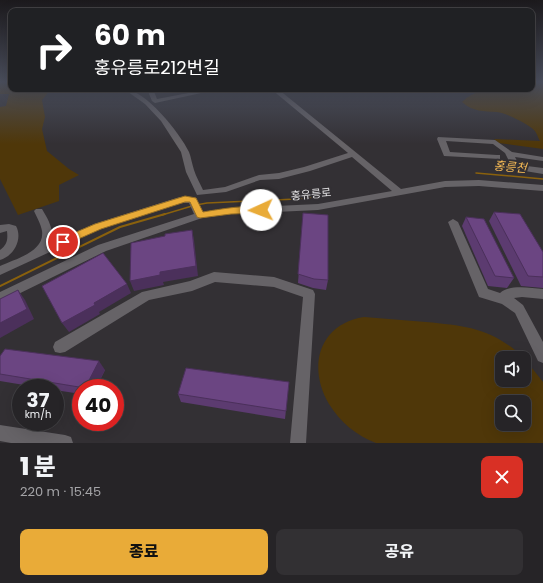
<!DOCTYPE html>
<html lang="ko">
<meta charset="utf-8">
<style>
body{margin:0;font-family:Poppins,"Noto Sans KR",sans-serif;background:#323033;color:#f1f3f6;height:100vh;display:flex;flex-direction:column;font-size:15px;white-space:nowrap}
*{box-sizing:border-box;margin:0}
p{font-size:13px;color:#a4a4a7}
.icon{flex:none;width:22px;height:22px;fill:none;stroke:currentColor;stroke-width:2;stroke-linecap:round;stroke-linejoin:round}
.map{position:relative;height:443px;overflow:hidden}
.sheet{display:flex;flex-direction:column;background:#262427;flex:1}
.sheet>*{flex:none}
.hud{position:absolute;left:8px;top:8px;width:527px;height:84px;border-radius:8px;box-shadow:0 4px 16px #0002,0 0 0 1px #424144;background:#202124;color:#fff;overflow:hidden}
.controls{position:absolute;left:495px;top:351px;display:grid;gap:8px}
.controls a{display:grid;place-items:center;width:36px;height:36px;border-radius:8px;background:#262427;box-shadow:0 4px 16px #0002,0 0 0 1px #424144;font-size:20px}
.speed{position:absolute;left:12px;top:379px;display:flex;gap:8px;font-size:20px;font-weight:700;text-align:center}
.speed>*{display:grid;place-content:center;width:52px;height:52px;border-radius:50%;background:#262427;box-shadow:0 4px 16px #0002,0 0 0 1px #424144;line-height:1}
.speed small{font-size:10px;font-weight:400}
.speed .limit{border:6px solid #d22;background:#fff;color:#111}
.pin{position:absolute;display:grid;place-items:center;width:34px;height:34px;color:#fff;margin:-17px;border:2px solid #fff;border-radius:50%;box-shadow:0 1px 4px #0007}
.me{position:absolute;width:44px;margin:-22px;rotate:268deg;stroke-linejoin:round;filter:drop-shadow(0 0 3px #0008)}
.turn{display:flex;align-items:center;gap:14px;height:84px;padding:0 20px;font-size:18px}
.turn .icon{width:52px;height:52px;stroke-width:2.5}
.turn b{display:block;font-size:28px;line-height:34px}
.round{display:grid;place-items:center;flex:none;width:42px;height:42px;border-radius:8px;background:#323033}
.overview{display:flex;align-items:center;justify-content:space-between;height:68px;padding:0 20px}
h1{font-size:24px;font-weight:800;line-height:30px}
.button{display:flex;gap:8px;margin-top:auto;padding:8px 20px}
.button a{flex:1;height:46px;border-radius:8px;background:#e9ab38;color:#111;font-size:16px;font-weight:800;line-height:46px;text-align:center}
.button a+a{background:#323033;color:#f1f3f6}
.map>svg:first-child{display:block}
</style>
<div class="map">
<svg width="543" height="443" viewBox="0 0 543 443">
<rect width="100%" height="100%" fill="#333034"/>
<g fill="#4f3709" fill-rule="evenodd">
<path d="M0,82H11V89H51L42,100L45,117L42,129L47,151L69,169L79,175L59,185V201L18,215L0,179V107L6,106L9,94H0Z"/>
<path d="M532,82H543V149L499,143L494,139L540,141C538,138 537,133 534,130C528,124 506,113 497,112C484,111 473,112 462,102C480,84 508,89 532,89Z"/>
<path d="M364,317C385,319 405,320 426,322C467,326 492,328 524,358H502V380H524V358L543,382V443H376C357,436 340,422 329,404C307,367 319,324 364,317ZM502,402H524V424H502Z"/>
</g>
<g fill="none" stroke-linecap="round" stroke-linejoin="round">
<g stroke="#8a610d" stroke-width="1.5">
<path d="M476,173L543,179"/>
<path d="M196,205L207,203L296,199L331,195"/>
<path d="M162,215L192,206"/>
</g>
<path stroke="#8a610d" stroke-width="2" d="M0,286L120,227L165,214"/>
<g fill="#666367" fill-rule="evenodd">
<path d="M124,89C145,89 180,133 189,152C191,157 192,164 194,170C196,177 200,183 203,190L225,187L259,175L279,173L304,167L348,153L271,89H278L401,189L445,181L479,180L543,185V191L479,186L445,187L318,210L231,214L202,218L106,251L0,303V292L98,245L194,214L189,203H181L102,228L0,275V266C15,259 45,252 42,231C41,224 37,218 34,211L36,209H42C48,219 56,232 50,244L94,224L180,197L196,198L200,209L203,212L231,208L318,204L392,191L352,157L310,171L279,179L260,180L226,192L197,195L186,172L181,152L161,121L145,104Z"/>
<path d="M147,89H153L157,99L199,91L198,89H204L206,92L155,103L152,101Z"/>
<path d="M438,137L495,140L512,152L543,157V161L515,157L519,165L543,168V174L513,169L505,153L493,144L446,141L450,152L497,155H500V159L444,156L437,139Z"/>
<path d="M453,219L458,222L488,289L500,293C510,284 530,288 543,289V299L522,297L514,298L523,305L543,342V363L538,361L515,313L502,304L479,297L448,222Z"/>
<path d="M9,224L16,226C23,239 14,256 0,260V250C7,245 8,240 7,231L0,233V225Z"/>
<path d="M214,272L274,277L313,290L315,294L306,443H290L303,297L274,287L215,282L192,291L149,300L65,352L60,353L55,352L53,347L55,342L142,292L190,281Z"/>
<path d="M0,425L65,435L71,437L73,443H11L0,441Z"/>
</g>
</g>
<g fill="#5c3b70">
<path d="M494,212L543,252V288L521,286L489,221Z"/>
<path d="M303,213L328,280L326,290L313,288L298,283Z"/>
<path d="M466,217L514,278L507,288L488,286L462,226Z"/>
<path d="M0,356L105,370L96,388H81V394L55,390V388H42L0,381Z"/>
<path d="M289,382L285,419L181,402L178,394Z"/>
</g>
<g fill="#4b305b">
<path d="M192,230L194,240L198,276L163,282L164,285L134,291L130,281L160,272Z"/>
<path d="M127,284L131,293L99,312L100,314L69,332L62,323L94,303Z"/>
<path d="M18,290L25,300L34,319L0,338V323Z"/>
<path d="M99,361L105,370L96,388H85Z"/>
</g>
<g fill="#6b4582" stroke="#4b305b">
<path d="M494,212L520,214L543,252V277L528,276Z"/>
<path d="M303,213L328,215V280L314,279L298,274Z"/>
<path d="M466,217L484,219L514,278L495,276Z"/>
<path d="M192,230L196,266L160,272V275L130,281L131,243L165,236V234Z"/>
<path d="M103,253L127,284L94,303L95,305L62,323L42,286Z"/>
<path d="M18,290L27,309L0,323V299Z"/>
<path d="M5,349L99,361L85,388L0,374V356Z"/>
<path d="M186,368L289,382L286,411L178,394Z"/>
</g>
<linearGradient id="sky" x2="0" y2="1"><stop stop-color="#1c1a1d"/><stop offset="0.57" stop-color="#4a4e5c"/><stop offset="1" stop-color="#4a4e5c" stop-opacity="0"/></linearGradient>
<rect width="543" height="144" fill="url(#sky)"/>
<path fill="#e9ab38" stroke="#976f24" d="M185,196L196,198L203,212C215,210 258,202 265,210L261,213L231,214L200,218L197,217L190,202H185L101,229L67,244H60L58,242L60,239L95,224Z"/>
<g text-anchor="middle" stroke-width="4" stroke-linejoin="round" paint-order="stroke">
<g font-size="11" fill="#e1e0e2" stroke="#333034">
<text transform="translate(311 194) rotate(-6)" y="4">홍유릉로</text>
</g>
<g font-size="12" font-style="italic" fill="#f4b955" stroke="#333034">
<text transform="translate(510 167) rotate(5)" y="4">홍릉천</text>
</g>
</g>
</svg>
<div class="controls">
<a><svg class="icon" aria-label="sound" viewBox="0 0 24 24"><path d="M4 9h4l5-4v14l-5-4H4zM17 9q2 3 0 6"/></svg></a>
<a><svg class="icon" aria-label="search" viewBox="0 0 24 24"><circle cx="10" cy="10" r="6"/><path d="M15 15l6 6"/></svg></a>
</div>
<div class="speed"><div>37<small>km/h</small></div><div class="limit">40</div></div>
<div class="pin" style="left:63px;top:242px;background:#d93025"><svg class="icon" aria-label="arrive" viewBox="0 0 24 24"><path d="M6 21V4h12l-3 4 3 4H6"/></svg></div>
<svg class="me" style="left:261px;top:210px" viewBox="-20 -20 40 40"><circle r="19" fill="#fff"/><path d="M0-13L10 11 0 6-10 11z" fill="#e9ab38"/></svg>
<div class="hud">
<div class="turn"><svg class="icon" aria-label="right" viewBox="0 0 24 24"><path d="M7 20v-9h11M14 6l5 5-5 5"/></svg><div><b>60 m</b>홍유릉로212번길</div></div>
</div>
</div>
<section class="sheet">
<div class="overview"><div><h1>1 분</h1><p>220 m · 15:45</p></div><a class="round" style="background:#d93025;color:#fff"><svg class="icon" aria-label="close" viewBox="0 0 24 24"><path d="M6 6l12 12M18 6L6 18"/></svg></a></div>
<div class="button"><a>종료</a><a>공유</a></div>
</section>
